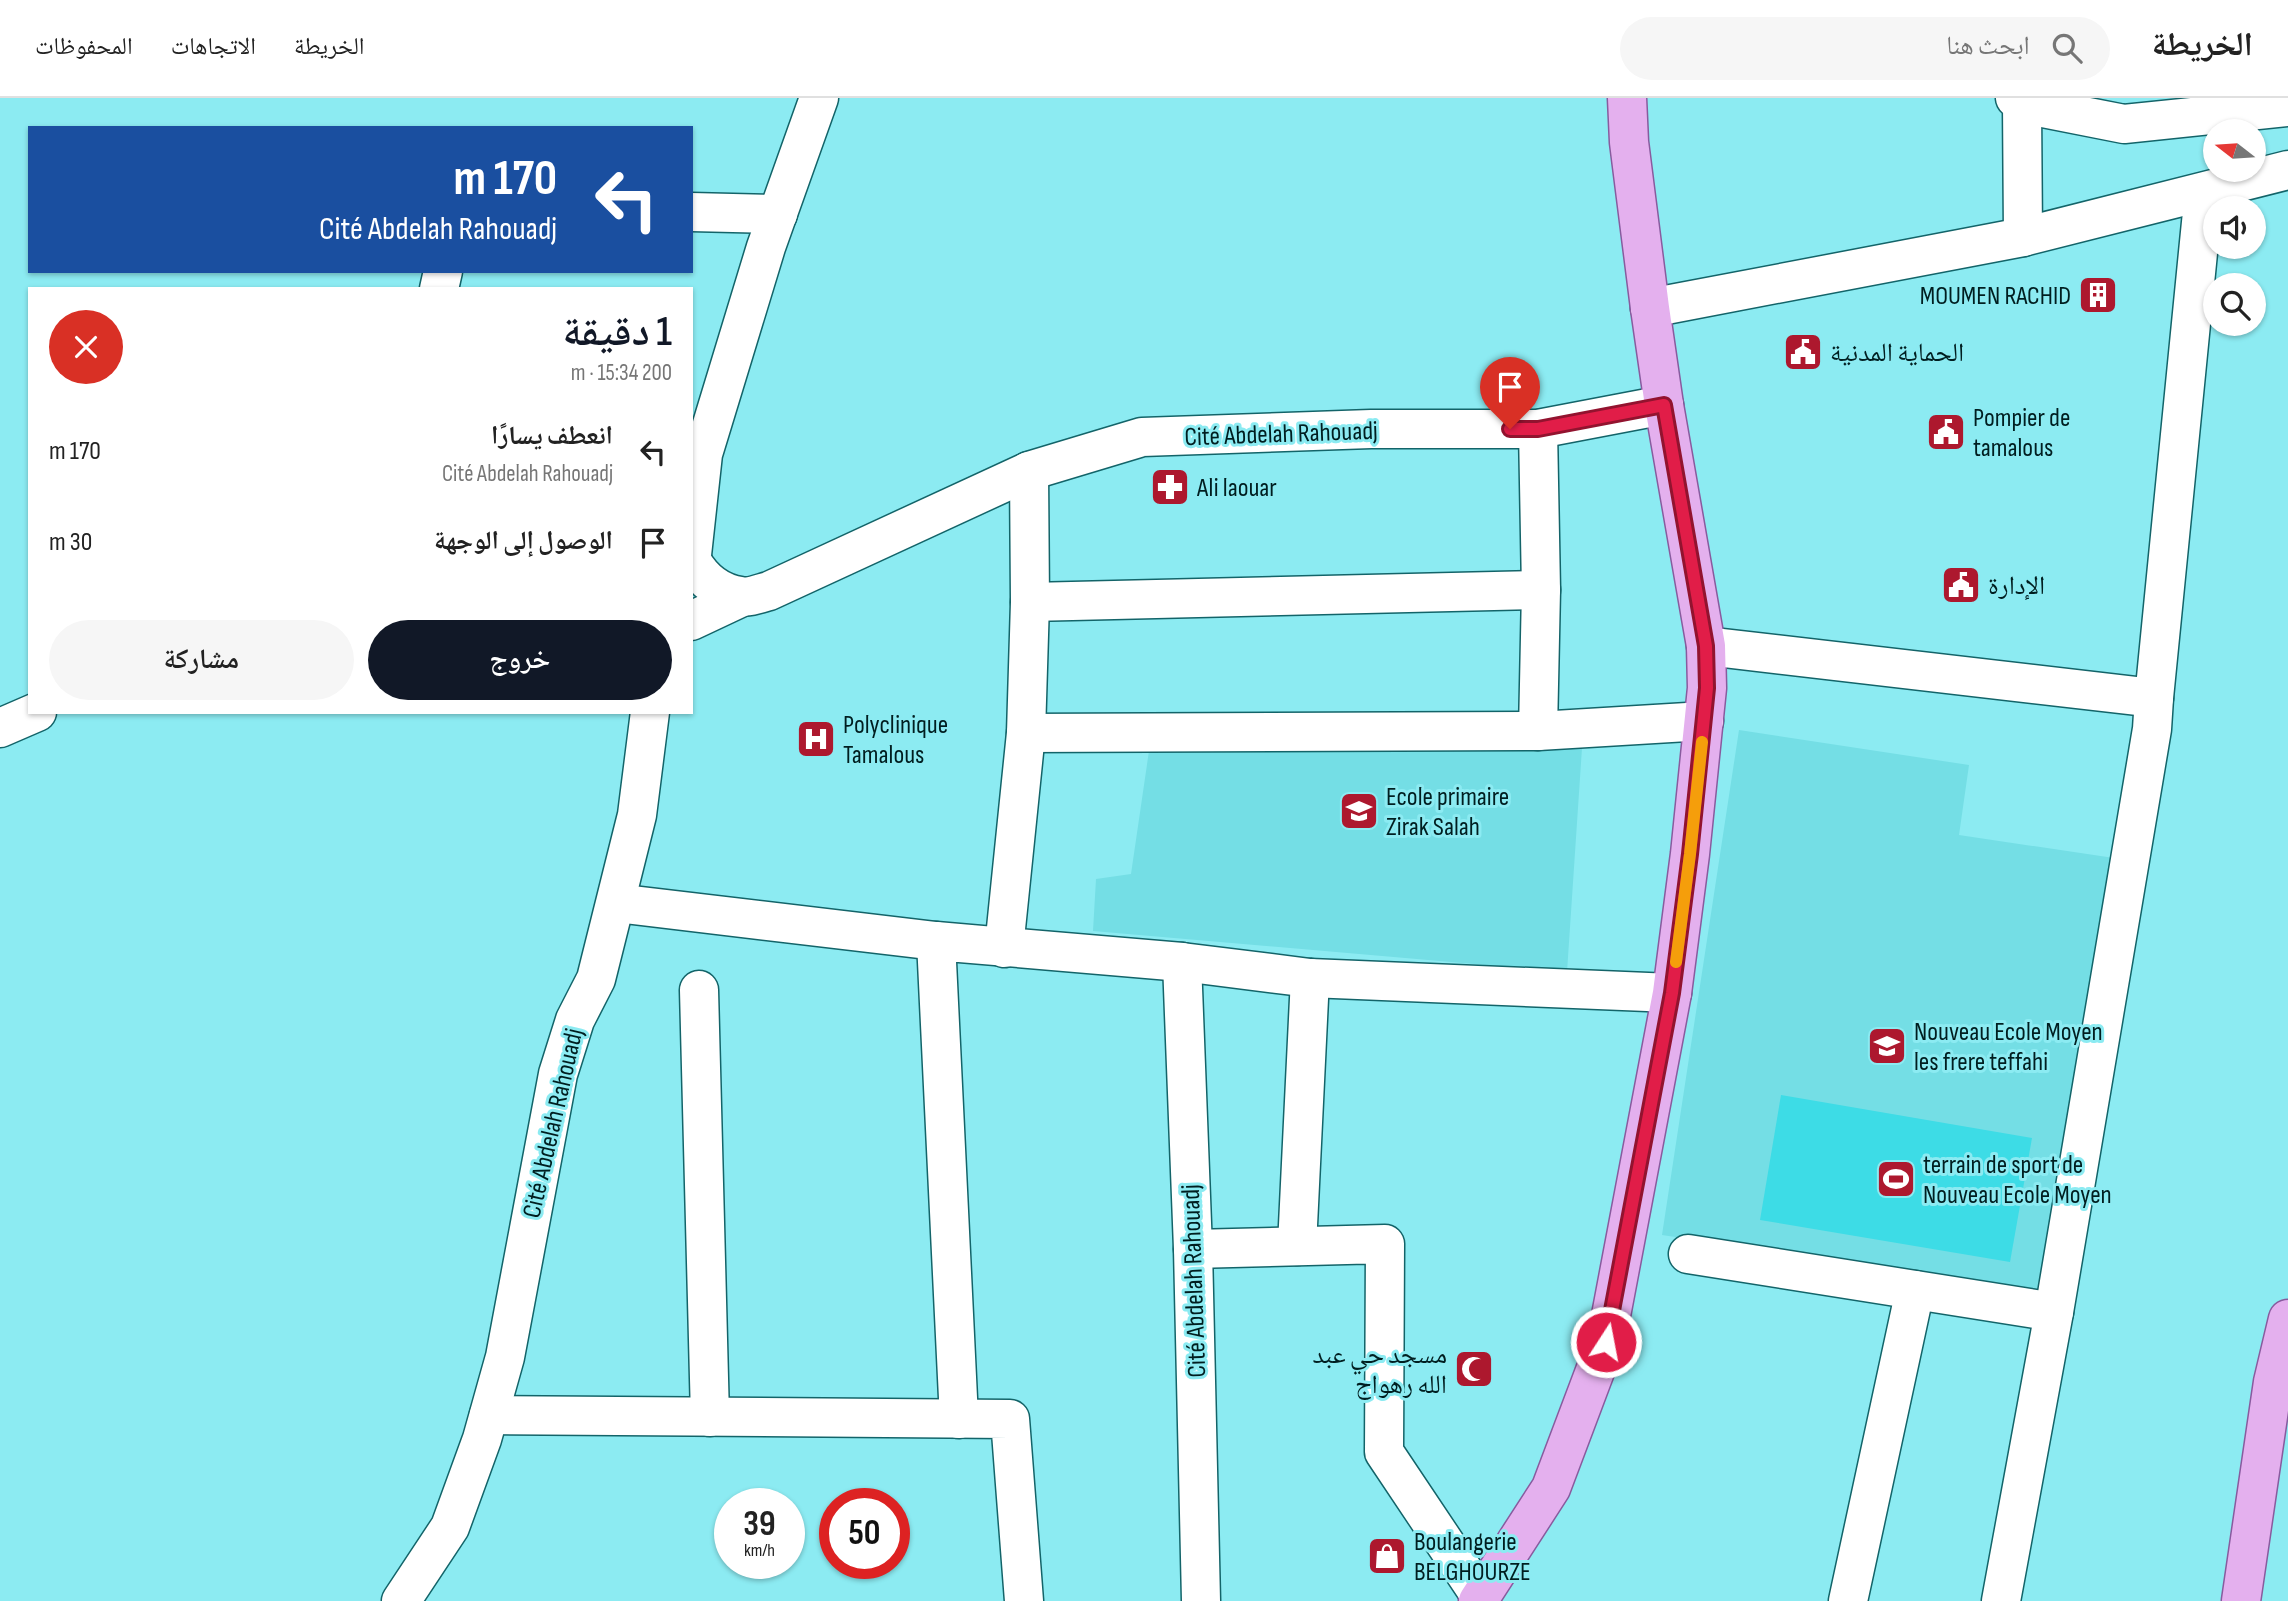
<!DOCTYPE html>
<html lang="ar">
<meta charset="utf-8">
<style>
body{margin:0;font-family:"Sofia Sans Condensed","Noto Naskh Arabic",sans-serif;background:#f6f6f6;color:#222;direction:rtl;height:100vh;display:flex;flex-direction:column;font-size:26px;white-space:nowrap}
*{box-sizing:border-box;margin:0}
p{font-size:23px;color:#767676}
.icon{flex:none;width:38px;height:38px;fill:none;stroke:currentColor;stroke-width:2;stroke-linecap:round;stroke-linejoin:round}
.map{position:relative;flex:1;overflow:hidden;direction:ltr}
.drawer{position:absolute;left:28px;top:189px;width:665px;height:427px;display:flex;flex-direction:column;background:#fff;border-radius:0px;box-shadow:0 2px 5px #0004;direction:rtl}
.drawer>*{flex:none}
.top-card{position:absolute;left:28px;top:28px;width:665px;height:147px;border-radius:0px;box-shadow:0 2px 5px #0004;direction:rtl;background:#1a4fa0;color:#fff;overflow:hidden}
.needle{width:46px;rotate:287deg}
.fabs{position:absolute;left:2203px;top:21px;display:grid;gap:14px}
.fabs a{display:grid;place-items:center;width:63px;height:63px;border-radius:50%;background:#fff;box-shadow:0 2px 5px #0004;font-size:35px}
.speed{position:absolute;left:714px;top:1390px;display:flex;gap:14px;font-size:35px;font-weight:700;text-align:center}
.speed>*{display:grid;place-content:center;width:91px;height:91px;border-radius:50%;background:#fff;box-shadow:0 2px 5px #0004;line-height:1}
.speed small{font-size:18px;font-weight:400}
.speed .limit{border:10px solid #d22;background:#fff;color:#111}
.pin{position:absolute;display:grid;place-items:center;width:60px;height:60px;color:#fff;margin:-72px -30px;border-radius:50% 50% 50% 0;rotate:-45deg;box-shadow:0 0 7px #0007}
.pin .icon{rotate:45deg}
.me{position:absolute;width:77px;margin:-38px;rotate:11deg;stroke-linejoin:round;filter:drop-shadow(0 0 5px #0008)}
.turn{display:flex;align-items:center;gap:24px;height:147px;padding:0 21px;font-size:32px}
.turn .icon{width:91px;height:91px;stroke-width:2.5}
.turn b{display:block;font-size:49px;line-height:60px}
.round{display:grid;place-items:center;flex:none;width:74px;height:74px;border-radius:37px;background:#f6f6f6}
.overview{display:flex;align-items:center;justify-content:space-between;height:119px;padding:0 21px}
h1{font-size:42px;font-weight:600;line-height:52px;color:#111827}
.button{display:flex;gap:14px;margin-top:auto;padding:14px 21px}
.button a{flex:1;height:80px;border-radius:42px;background:#111827;color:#fff;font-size:28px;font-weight:600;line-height:80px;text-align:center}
.button a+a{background:#f6f6f6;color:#222}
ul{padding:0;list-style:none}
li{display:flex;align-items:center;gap:21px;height:91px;padding:0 21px}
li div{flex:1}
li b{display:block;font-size:26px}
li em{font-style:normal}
header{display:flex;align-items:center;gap:42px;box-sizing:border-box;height:98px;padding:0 35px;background:#fff;border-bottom:2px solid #e0e0e0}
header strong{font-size:33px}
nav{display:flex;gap:38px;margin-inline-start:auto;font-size:24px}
.search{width:490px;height:63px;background:#f6f6f6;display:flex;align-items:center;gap:18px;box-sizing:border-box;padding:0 24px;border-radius:38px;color:#767676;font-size:26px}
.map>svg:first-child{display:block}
</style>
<header>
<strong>الخريطة</strong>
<div class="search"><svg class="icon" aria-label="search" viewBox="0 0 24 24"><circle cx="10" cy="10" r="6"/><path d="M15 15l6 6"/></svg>ابحث هنا</div>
<nav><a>الخريطة</a><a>الاتجاهات</a><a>المحفوظات</a></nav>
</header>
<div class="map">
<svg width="2288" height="1503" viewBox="0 0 2288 1503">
<rect width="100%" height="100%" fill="#8cebf2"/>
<g fill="#74dee5">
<path d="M1739,632L1969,667L1959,737L2114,760L2047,1195L1662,1137Z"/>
<path d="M1150,646L1582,650L1567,874L1093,833L1096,781L1131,776Z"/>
</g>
<path fill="#3ddce6" d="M1781,997L2032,1040L2010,1164L1760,1122Z"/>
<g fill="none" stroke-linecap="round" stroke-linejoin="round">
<g stroke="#136469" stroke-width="41">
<g id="minor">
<path d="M2015,0L2022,6L2023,139"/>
<path d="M2022,6L2124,26L2288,9"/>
<path d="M691,114L778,116"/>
<path d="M439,191L443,173"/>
<path d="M1650,210L2023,139L2288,72"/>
<path d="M692,463C703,482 718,495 741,498C749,500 761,495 769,493L1029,373L1142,339L1371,331H1538L1664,307"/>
<path d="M691,466L703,356L766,149L819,0"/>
<path d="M1030,504L1541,492"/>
<path d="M691,523L742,499"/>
<path d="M1706,548L2154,600"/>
<path d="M0,630L37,614"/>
<path d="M1538,633L1541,492L1538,331"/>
<path d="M1026,635L1538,633L1704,623"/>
<path d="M616,805L936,843"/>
<path d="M1004,850L1026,635L1030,504L1029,373"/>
<path d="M1182,864L1193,1151L1201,1503"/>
<path d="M699,892L710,1319"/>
<path d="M1297,1148L1310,880"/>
<path d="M1193,1151L1385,1146L1384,1354L1481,1499"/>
<path d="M1688,1156L2054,1214"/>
<path d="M489,1317L1010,1321L1024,1503"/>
<path d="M959,1321L936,843L1182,864L1310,880L1672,895"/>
<path d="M401,1503L450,1429L482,1341L505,1259L558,976L575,922L596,881L637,717L650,614"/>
<path d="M1848,1503L1915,1192"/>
<path d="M2001,1503L2054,1214L2152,631L2154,600L2204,94"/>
</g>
</g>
<g stroke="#885b9e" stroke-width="41">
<g id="major">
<path d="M1478,1503L1551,1390L1606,1244L1672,895L1690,756L1707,590L1706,548L1664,307L1650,210L1629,44L1627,0"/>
<path d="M2241,1503L2273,1284L2288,1221"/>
</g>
</g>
<use href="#minor" stroke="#fff" stroke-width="38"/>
<use href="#major" stroke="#e4b0ee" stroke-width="38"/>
</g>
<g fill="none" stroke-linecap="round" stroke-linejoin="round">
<g stroke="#92132f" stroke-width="18">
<path id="route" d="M1510,331H1538L1664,307L1706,548L1707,590L1690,756L1672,895L1606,1244"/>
</g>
<use href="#route" stroke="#e11d48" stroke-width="12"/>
<path stroke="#f59e0b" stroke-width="12" d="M1676,864L1690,756L1702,644"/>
</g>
<defs>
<g id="building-square" transform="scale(2.0125)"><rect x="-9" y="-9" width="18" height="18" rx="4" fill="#ad182e" stroke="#8cebf2"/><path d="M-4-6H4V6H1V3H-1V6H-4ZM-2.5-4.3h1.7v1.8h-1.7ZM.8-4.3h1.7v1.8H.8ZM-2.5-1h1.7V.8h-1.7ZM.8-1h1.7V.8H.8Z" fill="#fff"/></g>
<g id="civic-square" transform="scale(2.0125)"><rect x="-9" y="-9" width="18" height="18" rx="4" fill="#ad182e" stroke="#8cebf2"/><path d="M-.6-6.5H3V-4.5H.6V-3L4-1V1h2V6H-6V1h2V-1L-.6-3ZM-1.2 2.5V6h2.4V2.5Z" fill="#fff"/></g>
<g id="pharmacy-square" transform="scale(2.0125)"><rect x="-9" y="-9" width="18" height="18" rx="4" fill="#ad182e" stroke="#8cebf2"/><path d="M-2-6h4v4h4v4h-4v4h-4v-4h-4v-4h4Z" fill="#fff"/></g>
<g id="hospital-square" transform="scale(2.0125)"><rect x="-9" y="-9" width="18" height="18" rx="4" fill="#ad182e" stroke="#8cebf2"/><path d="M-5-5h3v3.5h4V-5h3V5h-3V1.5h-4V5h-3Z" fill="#fff"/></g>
<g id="school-square" transform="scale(2.0125)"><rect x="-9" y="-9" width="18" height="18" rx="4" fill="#ad182e" stroke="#8cebf2"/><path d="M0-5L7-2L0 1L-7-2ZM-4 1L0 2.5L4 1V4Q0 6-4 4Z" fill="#fff"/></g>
<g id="stadium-square" transform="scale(2.0125)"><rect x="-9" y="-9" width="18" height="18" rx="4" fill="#ad182e" stroke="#8cebf2"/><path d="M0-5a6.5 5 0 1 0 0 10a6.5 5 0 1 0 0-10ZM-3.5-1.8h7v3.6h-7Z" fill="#fff"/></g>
<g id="mosque-square" transform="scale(2.0125)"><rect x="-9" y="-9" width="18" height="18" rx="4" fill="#ad182e" stroke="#8cebf2"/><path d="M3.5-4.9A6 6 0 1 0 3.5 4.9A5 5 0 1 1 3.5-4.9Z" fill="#fff"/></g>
<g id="shop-square" transform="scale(2.0125)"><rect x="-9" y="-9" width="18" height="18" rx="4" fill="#ad182e" stroke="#8cebf2"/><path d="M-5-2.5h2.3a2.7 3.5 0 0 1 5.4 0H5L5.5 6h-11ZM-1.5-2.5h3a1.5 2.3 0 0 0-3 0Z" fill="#fff"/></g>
</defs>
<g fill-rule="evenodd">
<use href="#building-square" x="2098" y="197"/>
<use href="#civic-square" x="1803" y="254"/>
<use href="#civic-square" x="1946" y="334"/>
<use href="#pharmacy-square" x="1170" y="389"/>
<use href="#civic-square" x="1961" y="487"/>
<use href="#hospital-square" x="816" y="641"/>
<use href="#school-square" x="1359" y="713"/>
<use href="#school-square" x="1887" y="948"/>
<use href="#stadium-square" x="1896" y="1081"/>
<use href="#mosque-square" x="1474" y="1271"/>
<use href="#shop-square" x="1387" y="1458"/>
</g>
<g text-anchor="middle" stroke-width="6" stroke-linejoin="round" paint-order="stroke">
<g font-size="26" fill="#001e20" stroke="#8cebf2" text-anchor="start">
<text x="2071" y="206" text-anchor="end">MOUMEN RACHID</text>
<text x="1830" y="263">الحماية المدنية</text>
<text x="1973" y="328">Pompier de<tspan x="1973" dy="30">tamalous</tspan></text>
<text x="1197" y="398">Ali laouar</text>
<text x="1988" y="496">الإدارة</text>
<text x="843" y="635">Polyclinique<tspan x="843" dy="30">Tamalous</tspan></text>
<text x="1386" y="707">Ecole primaire<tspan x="1386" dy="30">Zirak Salah</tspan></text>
<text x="1914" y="942">Nouveau Ecole Moyen<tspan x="1914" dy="30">les frere teffahi</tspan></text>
<text x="1923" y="1075">terrain de sport de<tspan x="1923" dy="30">Nouveau Ecole Moyen</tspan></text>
<text x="1447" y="1265" text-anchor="end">مسجد حي عبد<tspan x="1447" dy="30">الله رهواج</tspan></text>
<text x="1414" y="1452">Boulangerie<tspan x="1414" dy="30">BELGHOURZE</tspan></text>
</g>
<g font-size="26" fill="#001e20" stroke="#8cebf2">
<text transform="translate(1281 335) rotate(-2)" y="9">Cité Abdelah Rahouadj</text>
<text transform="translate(552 1025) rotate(-77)" y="9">Cité Abdelah Rahouadj</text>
<text transform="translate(1193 1183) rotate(-92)" y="9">Cité Abdelah Rahouadj</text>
</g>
</g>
</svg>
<div class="fabs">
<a><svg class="needle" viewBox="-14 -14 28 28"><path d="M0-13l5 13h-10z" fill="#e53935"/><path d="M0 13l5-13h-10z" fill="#767676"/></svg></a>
<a><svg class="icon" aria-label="sound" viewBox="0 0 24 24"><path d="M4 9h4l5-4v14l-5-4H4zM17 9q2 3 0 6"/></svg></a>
<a><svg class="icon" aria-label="search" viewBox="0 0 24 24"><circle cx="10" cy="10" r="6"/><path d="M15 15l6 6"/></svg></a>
</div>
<div class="speed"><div>39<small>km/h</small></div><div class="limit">50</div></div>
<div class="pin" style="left:1510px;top:331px;background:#d93025"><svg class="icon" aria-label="arrive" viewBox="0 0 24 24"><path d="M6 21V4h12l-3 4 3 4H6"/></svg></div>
<svg class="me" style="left:1606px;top:1244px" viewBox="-20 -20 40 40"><circle r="17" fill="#e11d48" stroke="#fff" stroke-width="3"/><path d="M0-11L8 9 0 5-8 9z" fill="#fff"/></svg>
<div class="top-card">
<div class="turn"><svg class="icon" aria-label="left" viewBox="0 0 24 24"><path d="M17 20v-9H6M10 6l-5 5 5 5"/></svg><div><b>170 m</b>Cité Abdelah Rahouadj</div></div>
</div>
<section class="drawer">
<div class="overview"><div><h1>1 دقيقة</h1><p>200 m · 15:34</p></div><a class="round" style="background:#d93025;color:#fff"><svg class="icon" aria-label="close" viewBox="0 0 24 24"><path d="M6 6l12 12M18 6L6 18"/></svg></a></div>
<ul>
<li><svg class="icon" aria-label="left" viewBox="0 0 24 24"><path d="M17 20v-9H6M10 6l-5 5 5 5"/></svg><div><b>انعطف يسارًا</b><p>Cité Abdelah Rahouadj</p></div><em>170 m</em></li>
<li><svg class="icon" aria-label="arrive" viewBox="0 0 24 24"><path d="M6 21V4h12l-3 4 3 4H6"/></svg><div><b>الوصول إلى الوجهة</b></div><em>30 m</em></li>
</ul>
<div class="button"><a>خروج</a><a>مشاركة</a></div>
</section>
</div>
